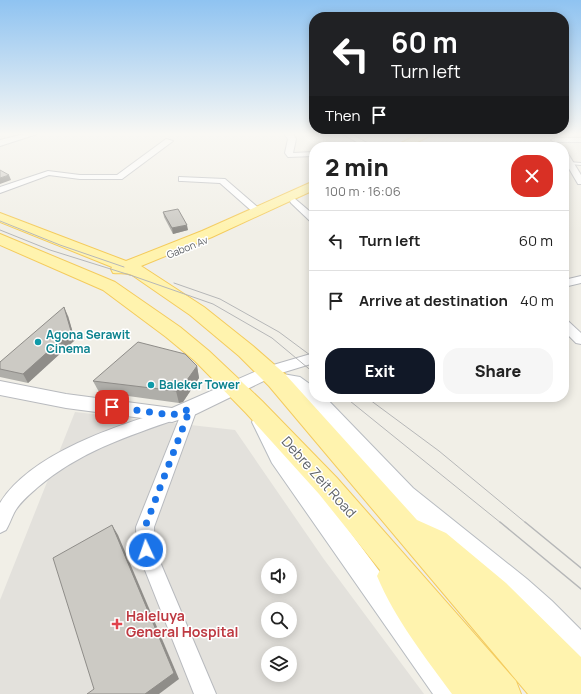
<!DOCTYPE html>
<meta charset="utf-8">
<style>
body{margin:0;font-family:Manrope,sans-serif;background:#f6f6f6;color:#222;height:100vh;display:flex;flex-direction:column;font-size:15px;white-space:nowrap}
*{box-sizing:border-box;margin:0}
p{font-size:13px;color:#767676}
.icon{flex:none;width:22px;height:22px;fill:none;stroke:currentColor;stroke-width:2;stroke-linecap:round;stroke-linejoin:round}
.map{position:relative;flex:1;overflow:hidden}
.side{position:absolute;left:309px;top:142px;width:260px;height:260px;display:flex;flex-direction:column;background:#fff;border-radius:16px;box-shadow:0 2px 10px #0003}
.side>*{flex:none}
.hud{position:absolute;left:309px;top:12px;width:260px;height:122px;border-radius:16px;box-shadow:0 2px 10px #0003;background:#202124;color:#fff;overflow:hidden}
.tools{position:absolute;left:261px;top:558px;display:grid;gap:8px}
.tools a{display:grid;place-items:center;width:36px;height:36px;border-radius:50%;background:#fff;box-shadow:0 2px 10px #0003;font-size:20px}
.pin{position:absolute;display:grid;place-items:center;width:34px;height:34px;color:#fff;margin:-17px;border-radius:8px;box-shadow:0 2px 6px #0006}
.me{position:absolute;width:44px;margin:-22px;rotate:357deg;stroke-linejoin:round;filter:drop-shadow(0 0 3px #0008)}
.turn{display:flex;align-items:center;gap:14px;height:84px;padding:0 16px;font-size:18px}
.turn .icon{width:52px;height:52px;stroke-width:2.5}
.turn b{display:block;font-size:28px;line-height:34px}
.then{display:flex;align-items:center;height:38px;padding:0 16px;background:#0003;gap:8px;font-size:15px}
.round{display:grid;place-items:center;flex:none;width:42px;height:42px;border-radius:16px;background:#f6f6f6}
.summary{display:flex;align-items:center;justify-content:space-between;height:68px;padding:0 16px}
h1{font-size:24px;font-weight:800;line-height:30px}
.cta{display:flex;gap:8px;margin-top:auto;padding:8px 16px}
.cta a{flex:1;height:46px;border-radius:16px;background:#111827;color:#fff;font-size:16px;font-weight:800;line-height:46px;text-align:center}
.cta a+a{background:#f6f6f6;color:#222}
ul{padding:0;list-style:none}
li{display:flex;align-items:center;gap:12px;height:60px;padding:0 16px;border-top:1px solid #e0e0e0}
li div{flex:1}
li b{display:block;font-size:15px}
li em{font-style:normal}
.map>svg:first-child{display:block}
</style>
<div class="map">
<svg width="581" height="694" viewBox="0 0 581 694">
<rect width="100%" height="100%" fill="#f1efe7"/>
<path fill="#e3e1dc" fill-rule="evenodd" d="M75,412L235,430L323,558L424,694H0V600ZM268,565H290V587H268ZM268,609H290V631H268ZM268,653H290V675H268Z"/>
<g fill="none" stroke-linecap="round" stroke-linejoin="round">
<g stroke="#b8babe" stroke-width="2">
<path id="service" d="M569,162L581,163V165L570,164L568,163Z"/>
</g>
<g stroke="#b8babe" stroke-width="2">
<g id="minor">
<path d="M284,134H293L296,139L293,153L314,152V156L288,157L285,153L288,139Z"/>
<path d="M343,134H351L374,147H365Z"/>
<path d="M581,138V142H555L551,140L555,138Z"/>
<path d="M166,139L173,141L122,179H80L49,175L0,193V187L48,171L80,175H117Z"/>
<path d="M564,152H567L581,175V184H578L564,160Z"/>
<path d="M179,177L225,179L262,211L257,214L254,213L220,183L182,181H179Z"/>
<path d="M294,198L314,215V223L311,222L291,203L290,201Z"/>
<path d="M581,276V283L564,287V280Z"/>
<path d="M564,320L568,321L581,333V344L576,343L564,331Z"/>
<path d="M314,353V363L268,377L263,376L261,372L263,368Z"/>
<path d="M190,403L195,405L197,409L154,527L155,550L216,694H194L137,550L136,527L183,409L185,405Z"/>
<path d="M172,409L177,411L179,415L177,419C128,436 79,452 38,487C30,494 19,503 14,513C11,519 9,525 6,530L0,533V503C31,453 118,425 172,409Z"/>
</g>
</g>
<g stroke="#b8babe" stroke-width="2">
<g id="tertiary">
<path d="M24,134H37L0,146V140Z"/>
<path d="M268,366L274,368L276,372L274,376L196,414L172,422L66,408L0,395V381L66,394L172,408Z"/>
</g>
</g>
<g stroke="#b8bcc1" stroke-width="2">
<g id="secondary">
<path d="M277,373L300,377L314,387V397H325L413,488L527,579L552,601L581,630V667L570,663L532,621L397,504L303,399L288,389L270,385L267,380L270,375Z"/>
<path d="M262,414L269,416L288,449L463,683L468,694H433L272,463L252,422L255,416Z"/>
</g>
</g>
<g stroke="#f4cb5d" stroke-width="2">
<g id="primary">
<path d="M419,134H433L408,147H393Z"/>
<path d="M314,181V190L212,237L141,266L204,307L253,346L285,374L417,520L446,533L506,583L581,657V694H528L269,386L239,356L190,315L132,275C125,272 120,274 113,273L111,269L112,267L0,222V213L126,261L202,231Z"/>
<path d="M0,234L115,282L180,327L209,351L262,401L337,478L516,681L521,694H452C425,657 395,619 377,576L380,570L319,494L246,413L195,361L166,337L103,290L0,245Z"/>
</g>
</g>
<use href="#service" fill="#fff" fill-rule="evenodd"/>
<use href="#minor" fill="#fff" fill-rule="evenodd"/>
<use href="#tertiary" fill="#fff" fill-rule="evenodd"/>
<use href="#secondary" fill="#fff" fill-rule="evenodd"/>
<use href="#primary" fill="#fff3ae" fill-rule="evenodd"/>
<g stroke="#b6b7b8" stroke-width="1">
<path d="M0,221L60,245L124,267"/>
<path d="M0,230L50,250L133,276L213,304L272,338L314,373"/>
<path d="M174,283L220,299L279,332L314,358"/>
<path d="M345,397L501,523"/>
<path d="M366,397L439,451L526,523"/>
</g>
<g stroke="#b6b7b8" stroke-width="1.5">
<path d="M500,522L581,589"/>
<path d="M525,522L581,568"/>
</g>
</g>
<g fill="#afaea9">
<path d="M163,212L188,230L173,234L164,217Z"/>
<path d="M68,316L75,340L28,383L0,377V362Z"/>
<path d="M197,366L199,378L183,402L179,403L99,392L93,381Z"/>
</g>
<g fill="#8f8d89">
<path d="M9,175L11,180L0,184V178Z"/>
<path d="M187,225L188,230L173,234L172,228Z"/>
<path d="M64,307L68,316L75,340L28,383L23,374Z"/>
<path d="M197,366L199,378L183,402L179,403L176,391Z"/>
<path d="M112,525L118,535L179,679L159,694H145Z"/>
</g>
<g fill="#cccac4" stroke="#8f8d89">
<path d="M0,170L9,175L0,178Z"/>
<path d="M178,209L187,225L172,228L163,212Z"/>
<path d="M64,307L71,331L23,374L0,369V362Z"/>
<path d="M138,342L185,354L197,366L180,390L176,391L93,381Z"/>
<path d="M112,525L174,673L145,694H87L94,689L53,558Z"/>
</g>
<linearGradient id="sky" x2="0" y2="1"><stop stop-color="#8fc3f1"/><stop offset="0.58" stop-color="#f9f8f4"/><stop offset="1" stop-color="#f9f8f4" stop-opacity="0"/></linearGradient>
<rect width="581" height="231" fill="url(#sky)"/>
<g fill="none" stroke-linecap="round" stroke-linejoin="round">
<path stroke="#1a73e8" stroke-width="7" stroke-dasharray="0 12.6" d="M112,407L172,415L190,409L145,527L146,550"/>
</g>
<g fill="#0f9aa8" stroke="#fff" stroke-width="1.5">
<circle cx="38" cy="342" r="4"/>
<circle cx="151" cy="385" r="4"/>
</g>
<path fill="#e0444e" stroke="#fff" stroke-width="1.5" d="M115 618h4v4h4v4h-4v4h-4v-4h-4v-4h4z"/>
<g text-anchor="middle" stroke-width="3" stroke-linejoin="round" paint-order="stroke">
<g font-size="10" fill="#5f6368" stroke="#fff">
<text transform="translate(187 247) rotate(-22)" y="4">Gabon Av</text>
</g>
<g font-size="12" font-weight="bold" fill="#0d838f" stroke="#fff" text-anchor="start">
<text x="46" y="339">Agona Serawit<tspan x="46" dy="14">Cinema</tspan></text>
<text x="159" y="389">Baleker Tower</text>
</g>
<g font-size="14" fill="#5f6368" stroke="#fff">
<text transform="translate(319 477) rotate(48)" y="5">Debre Zeit Road</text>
</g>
<g font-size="14" font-weight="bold" fill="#be3a42" stroke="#fff" text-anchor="start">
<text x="126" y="621">Haleluya<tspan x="126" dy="16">General Hospital</tspan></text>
</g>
</g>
</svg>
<div class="tools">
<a><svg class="icon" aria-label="sound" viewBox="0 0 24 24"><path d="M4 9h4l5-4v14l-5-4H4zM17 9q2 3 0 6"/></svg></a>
<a><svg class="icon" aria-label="search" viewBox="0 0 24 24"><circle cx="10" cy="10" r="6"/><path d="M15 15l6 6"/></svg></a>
<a><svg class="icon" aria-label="layers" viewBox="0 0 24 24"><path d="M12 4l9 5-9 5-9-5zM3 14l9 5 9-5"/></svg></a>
</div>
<div class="pin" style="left:112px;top:407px;background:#d93025"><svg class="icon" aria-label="arrive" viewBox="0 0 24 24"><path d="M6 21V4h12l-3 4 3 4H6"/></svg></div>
<svg class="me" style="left:146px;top:550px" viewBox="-20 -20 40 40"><circle r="17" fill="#1a73e8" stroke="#fff" stroke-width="3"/><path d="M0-11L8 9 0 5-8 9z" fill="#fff"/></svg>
<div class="hud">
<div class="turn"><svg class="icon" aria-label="left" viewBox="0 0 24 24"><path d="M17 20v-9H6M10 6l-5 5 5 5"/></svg><div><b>60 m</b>Turn left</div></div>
<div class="then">Then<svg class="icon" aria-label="arrive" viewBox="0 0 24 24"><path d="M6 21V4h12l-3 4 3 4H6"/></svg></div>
</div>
<section class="side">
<div class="summary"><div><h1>2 min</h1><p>100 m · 16:06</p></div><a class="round" style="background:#d93025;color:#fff"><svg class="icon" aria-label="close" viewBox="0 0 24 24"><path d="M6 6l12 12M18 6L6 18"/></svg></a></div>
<ul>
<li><svg class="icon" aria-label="left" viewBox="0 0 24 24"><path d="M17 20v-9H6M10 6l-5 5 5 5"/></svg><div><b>Turn left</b></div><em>60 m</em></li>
<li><svg class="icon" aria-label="arrive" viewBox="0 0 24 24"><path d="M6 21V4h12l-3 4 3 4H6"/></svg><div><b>Arrive at destination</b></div><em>40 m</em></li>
</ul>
<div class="cta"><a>Exit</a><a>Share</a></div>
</section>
</div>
